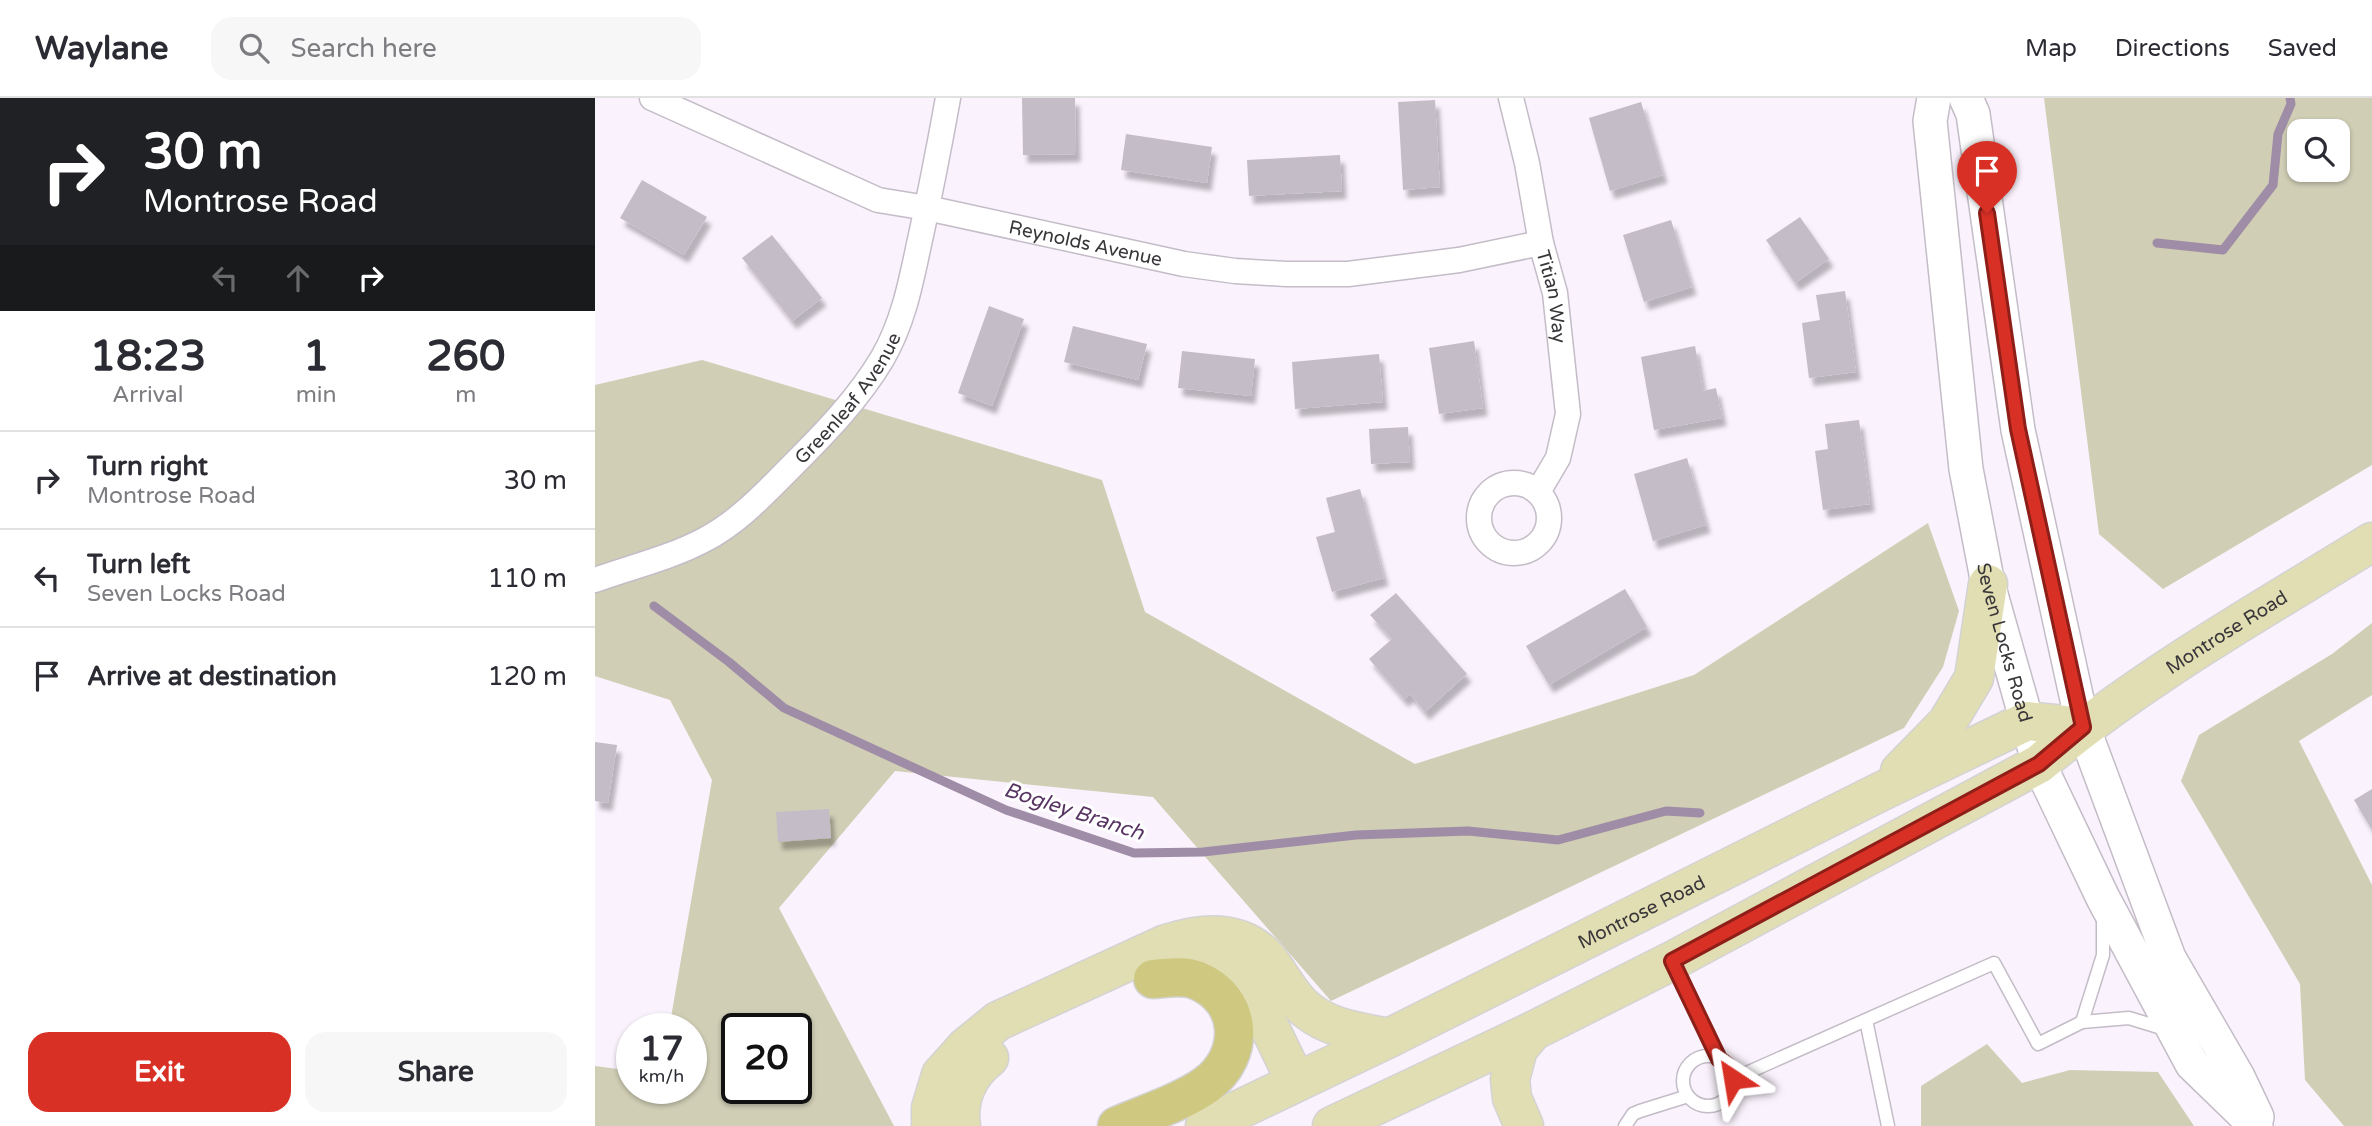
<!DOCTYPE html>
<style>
body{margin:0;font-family:"Varela Round",sans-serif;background:#f7f7f7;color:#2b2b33;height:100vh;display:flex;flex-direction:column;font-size:26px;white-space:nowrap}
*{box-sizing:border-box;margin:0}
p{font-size:23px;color:#7c7c81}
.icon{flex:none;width:38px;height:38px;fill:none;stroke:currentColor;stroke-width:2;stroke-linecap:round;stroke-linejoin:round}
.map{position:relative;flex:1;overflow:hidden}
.panel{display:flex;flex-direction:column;background:#fff;width:595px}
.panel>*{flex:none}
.top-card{background:#202124;color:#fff;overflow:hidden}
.fabs{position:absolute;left:1692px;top:21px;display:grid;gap:14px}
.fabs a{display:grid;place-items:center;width:63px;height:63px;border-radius:14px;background:#fff;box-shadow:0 2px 5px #0004;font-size:35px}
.speed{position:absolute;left:21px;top:915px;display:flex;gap:14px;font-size:35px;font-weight:700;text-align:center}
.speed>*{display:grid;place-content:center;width:91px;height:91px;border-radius:50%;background:#fff;box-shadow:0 2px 5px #0004;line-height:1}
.speed small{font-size:18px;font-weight:400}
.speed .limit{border:4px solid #111;border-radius:10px;background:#fff;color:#111}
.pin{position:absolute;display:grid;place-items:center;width:60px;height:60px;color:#fff;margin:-72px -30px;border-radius:50% 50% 50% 0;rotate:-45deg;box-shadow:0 0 7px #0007}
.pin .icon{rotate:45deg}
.me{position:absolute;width:77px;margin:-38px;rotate:327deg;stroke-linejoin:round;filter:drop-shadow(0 0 5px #0008)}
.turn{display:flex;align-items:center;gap:24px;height:147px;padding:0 28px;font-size:32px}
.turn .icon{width:91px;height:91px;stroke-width:2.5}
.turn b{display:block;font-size:49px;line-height:60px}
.lanes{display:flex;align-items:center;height:66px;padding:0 28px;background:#0003;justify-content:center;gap:35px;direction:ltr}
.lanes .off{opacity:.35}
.eta{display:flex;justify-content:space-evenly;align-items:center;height:119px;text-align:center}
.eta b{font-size:42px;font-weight:800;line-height:49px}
.cta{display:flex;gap:14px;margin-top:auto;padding:14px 28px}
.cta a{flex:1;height:80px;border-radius:21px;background:#d93025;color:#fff;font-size:28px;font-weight:800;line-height:80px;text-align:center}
.cta a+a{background:#f7f7f7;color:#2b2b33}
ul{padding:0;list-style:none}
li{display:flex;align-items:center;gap:21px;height:98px;padding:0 28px;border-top:2px solid #e1e1e2}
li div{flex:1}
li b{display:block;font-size:26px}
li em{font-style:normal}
header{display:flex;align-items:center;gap:42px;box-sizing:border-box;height:98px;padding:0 35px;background:#fff;border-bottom:2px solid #e1e1e2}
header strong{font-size:33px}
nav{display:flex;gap:38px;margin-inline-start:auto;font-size:24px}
.search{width:490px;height:63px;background:#f7f7f7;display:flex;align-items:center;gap:18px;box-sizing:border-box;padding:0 24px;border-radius:21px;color:#7c7c81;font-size:26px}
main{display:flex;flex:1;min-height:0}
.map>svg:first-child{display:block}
</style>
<header>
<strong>Waylane</strong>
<div class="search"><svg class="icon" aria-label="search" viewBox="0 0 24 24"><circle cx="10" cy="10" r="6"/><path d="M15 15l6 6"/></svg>Search here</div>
<nav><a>Map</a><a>Directions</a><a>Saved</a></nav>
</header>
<main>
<section class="panel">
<div class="top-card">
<div class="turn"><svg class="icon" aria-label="right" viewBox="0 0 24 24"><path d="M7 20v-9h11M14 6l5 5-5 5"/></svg><div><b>30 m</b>Montrose Road</div></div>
<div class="lanes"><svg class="icon off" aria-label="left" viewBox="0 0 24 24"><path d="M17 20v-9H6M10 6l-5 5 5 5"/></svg><svg class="icon off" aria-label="ahead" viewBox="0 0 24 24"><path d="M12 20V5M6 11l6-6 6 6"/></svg><svg class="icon" aria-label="right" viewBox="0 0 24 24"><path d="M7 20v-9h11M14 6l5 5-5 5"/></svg></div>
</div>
<div class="eta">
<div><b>18:23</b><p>Arrival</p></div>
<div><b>1</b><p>min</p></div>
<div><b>260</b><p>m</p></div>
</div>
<ul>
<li><svg class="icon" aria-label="right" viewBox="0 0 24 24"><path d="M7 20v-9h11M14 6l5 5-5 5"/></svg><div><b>Turn right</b><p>Montrose Road</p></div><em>30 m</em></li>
<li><svg class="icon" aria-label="left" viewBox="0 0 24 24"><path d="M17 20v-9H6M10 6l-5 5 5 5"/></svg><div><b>Turn left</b><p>Seven Locks Road</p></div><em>110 m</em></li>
<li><svg class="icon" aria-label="arrive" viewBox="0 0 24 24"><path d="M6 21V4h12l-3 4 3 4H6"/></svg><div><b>Arrive at destination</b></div><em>120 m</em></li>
</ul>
<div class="cta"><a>Exit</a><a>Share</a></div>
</section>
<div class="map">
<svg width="1777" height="1028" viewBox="0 0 1777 1028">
<defs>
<filter id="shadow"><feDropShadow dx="4.5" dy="8" stdDeviation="2" flood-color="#0004"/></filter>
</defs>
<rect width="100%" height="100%" fill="#faf2fc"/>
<g fill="#d0ceb5" fill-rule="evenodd">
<path d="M1449,0H1777V367L1568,491L1504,436ZM1743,33V72H1704V33Z"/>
<path d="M107,262L507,382L550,514L820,666L1099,577L1333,425L1364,513L1348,569L1309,630L736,903L558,699L300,673L184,810L299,1028H0V968L37,973V990H96V931H74L117,682L75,602L0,578V287ZM142,931H201V990H142Z"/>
<path d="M1777,525V597L1704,643L1777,787V1028H1749L1710,982L1705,886L1586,683L1604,637L1737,556Z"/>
<path d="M1392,946L1427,985L1475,972L1563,974L1599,1028H1326V988Z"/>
</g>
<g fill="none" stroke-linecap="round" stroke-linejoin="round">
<g stroke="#9f8ca6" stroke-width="9">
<path d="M1562,145L1628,152L1678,87L1683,36L1696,6L1695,0"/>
<path d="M59,508L134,564L189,610L411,712L539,755L608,754L761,737L873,733L963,742L1071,713L1105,715"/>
</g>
</g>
<g fill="#c4bcc7" filter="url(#shadow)">
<path d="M427,0H480L481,56L428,57Z"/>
<path d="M840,2L845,89L808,92L803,4Z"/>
<path d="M1046,4L1068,77L1015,93L994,20Z"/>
<path d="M531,36L617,49L612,85L526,72Z"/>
<path d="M745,57L747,93L654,98L652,62Z"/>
<path d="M47,82L112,119L89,157L25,120Z"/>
<path d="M1205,119L1234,161L1200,185L1171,142Z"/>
<path d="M1076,122L1097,189L1049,204L1028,137Z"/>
<path d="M177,137L227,200L197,223L147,160Z"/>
<path d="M1250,193L1261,274L1214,280L1207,225L1225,222L1221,197Z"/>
<path d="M394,208L429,221L397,308L363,295Z"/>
<path d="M478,228L552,246L543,282L469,264Z"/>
<path d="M879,243L888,310L844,316L834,250Z"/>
<path d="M1100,248L1108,293L1121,290L1127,320L1059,332L1046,259Z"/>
<path d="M587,253L660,261L656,298L583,290Z"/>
<path d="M784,256L788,304L700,311L697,264Z"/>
<path d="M1264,322L1275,406L1228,412L1220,353L1233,351L1230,326Z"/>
<path d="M813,329L815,364L776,366L774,331Z"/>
<path d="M1092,360L1111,427L1058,443L1039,376Z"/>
<path d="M765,391L789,480L737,494L721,439L740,434L731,400Z"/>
<path d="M1030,491L1052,529L954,587L931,548Z"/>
<path d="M801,495L872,576L830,614L815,596L809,601L774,561L797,541L775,517Z"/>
<path d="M0,644L22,647L13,705L0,703Z"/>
<path d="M1777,691V732L1759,702Z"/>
<path d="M234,711L236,740L183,744L181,714Z"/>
</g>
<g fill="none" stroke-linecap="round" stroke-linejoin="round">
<g stroke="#c4bcc7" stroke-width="15">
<g id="lane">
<path d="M1079,866L1124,961"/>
<path d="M1271,922L1293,1028"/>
<path d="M1487,924L1508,857V821"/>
<circle cx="1113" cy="983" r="25"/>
<path d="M1138,981L1399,865L1443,946L1487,924L1534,920L1573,932"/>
<path d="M1030,1028L1038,1016L1045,1013L1093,998"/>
</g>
</g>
<g stroke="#c4bcc7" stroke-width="27">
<g id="street">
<path id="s1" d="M57,0L283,102L332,110L589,166L640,173L691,176H753L864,162L946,145"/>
<path id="s2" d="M916,0L932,65L946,145L960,195L973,316L963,360L943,394"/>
<circle cx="919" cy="420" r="35"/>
<path id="s3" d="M0,482C36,469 75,460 109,442C144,424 171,394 198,367C231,334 263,301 287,261C307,227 315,189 323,151C334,101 344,50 353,0"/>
</g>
</g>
<g stroke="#c4bcc7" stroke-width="36">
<g id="secondary">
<path id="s4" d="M1339,0L1335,23L1371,371L1393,486L1444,666L1508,800L1597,966L1661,1028"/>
<path d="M1371,0L1378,16L1423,332L1488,629L1574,860L1643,979L1662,1019"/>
</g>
</g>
<g stroke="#d3d3d4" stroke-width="41">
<g id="primary">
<path d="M1305,673L1352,625L1379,580L1393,486"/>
<path d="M562,880L604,865L631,868L647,879L661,901L701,984"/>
<path d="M336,1028V1010L346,977L371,949L403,923L571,846C606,835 644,830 672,860C686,877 694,898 712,912C735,931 765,934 794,940"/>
<path d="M366,1028C362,1001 373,976 394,960"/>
<path id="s5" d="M610,1028L794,940L1285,694L1432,623L1488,629"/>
<path id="s6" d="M737,1028L938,933L1077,863L1444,666C1546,580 1664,514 1777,444"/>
<path d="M929,1028L917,1000L915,981L923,951L938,933"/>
</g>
</g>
<g stroke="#d3d3d4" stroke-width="41">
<path id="highway" d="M522,1028C550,1016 587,1004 611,987C651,958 649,901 601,882C588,877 572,880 558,881"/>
</g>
<use href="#lane" stroke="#fff" stroke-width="12"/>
<use href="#street" stroke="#fff" stroke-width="24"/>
<use href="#secondary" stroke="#fff" stroke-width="33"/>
<use href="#primary" stroke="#e2deb3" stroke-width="38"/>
<use href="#highway" stroke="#cec880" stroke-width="38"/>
</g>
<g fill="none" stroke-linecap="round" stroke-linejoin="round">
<g stroke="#8d1f18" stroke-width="18">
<path id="route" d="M1138,981L1133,968L1124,961L1077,863L1444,666L1488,629L1423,331L1392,115"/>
</g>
<use href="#route" stroke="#d93025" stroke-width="12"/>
</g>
<g text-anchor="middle" stroke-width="6" stroke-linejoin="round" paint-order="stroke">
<g font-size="19" fill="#39363a" stroke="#fff">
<text dy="7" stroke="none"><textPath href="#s1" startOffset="460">Reynolds Avenue</textPath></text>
<text dy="7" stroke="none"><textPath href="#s2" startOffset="203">Titian Way</textPath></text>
<text dy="7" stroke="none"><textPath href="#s3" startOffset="320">Greenleaf Avenue</textPath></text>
<text dy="7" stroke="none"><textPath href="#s6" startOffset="1024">Montrose Road</textPath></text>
<text dy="7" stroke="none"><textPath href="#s4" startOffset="551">Seven Locks Road</textPath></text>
<text dy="7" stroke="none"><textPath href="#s5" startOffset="486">Montrose Road</textPath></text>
</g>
<g font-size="21" font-style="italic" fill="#573462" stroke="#fff">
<text transform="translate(479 713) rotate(18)" y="7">Bogley Branch</text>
</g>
</g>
</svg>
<div class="fabs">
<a><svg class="icon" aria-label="search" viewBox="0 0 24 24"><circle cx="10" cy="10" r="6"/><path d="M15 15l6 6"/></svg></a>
</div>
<div class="speed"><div>17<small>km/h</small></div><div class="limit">20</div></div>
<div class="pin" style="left:1392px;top:115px;background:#d93025"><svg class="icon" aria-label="arrive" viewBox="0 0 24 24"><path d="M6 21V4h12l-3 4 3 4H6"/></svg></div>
<svg class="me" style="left:1138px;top:981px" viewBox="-20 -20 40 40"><path d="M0-17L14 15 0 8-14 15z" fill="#d93025" stroke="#fff" stroke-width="4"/></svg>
</div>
</main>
